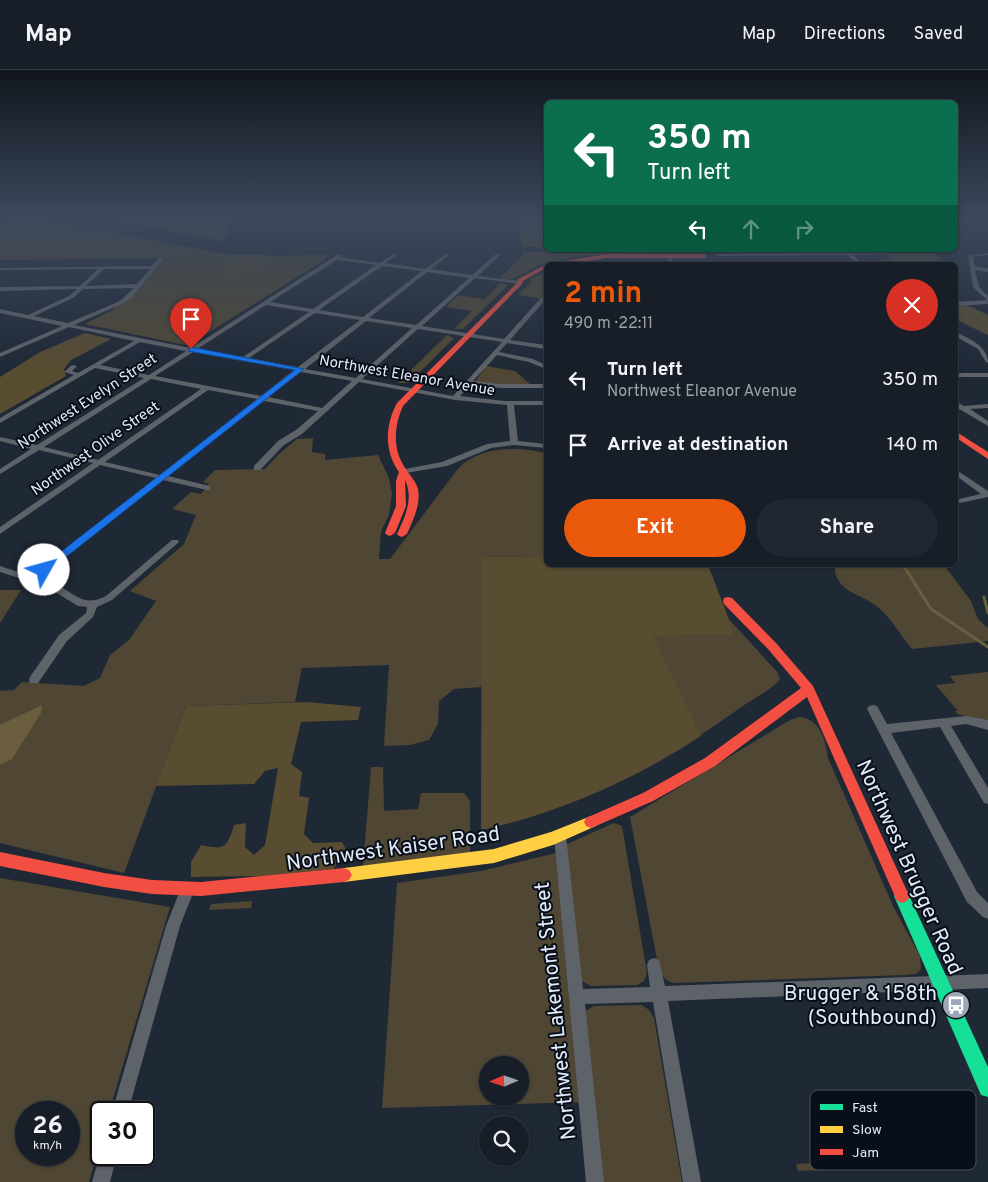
<!DOCTYPE html>
<meta charset="utf-8">
<style>
body{margin:0;font-family:Overpass,sans-serif;background:#202730;color:#f1f3f6;height:100vh;display:flex;flex-direction:column;font-size:19px;white-space:nowrap}
*{box-sizing:border-box;margin:0}
p{font-size:16px;color:#9ea2a8}
.icon{flex:none;width:28px;height:28px;fill:none;stroke:currentColor;stroke-width:2;stroke-linecap:round;stroke-linejoin:round}
.map{position:relative;flex:1;overflow:hidden}
.details{position:absolute;left:544px;top:192px;width:414px;height:305px;display:flex;flex-direction:column;background:#171e28;border-radius:8px;box-shadow:0 1px 4px #0004,0 0 0 1px #363c45}
.details>*{flex:none}
.guide{position:absolute;left:544px;top:30px;width:414px;height:152px;border-radius:8px;box-shadow:0 1px 4px #0004,0 0 0 1px #363c45;background:#0b6e4f;color:#fff;overflow:hidden}
.needle{width:32px;rotate:268deg}
.fabs{position:absolute;left:479px;top:986px;display:grid;gap:10px}
.fabs a{display:grid;place-items:center;width:50px;height:50px;border-radius:50%;background:#171e28;box-shadow:0 1px 4px #0004,0 0 0 1px #363c45;font-size:25px}
.speed{position:absolute;left:15px;top:1031px;display:flex;gap:10px;font-size:25px;font-weight:700;text-align:center}
.speed>*{display:grid;place-content:center;width:65px;height:65px;border-radius:50%;background:#171e28;box-shadow:0 1px 4px #0004,0 0 0 1px #363c45;line-height:1}
.speed small{font-size:12px;font-weight:400}
.speed .limit{border:2px solid #111;border-radius:8px;background:#fff;color:#111}
.pin{position:absolute;display:grid;place-items:center;width:42px;height:42px;color:#fff;margin:-51px -21px;border-radius:50% 50% 50% 0;rotate:-45deg;box-shadow:0 0 5px #0007}
.pin .icon{rotate:45deg}
.me{position:absolute;width:55px;margin:-28px;rotate:52deg;stroke-linejoin:round;filter:drop-shadow(0 0 4px #0008)}
.turn{display:flex;align-items:center;gap:18px;height:105px;padding:0 20px;font-size:22px}
.turn .icon{width:65px;height:65px;stroke-width:2.5}
.turn b{display:block;font-size:35px;line-height:42px}
.lanes{display:flex;align-items:center;height:48px;padding:0 20px;background:#0003;justify-content:center;gap:25px;direction:ltr}
.lanes .off{opacity:.35}
.round{display:grid;place-items:center;flex:none;width:52px;height:52px;border-radius:26px;background:#202730}
.head{display:flex;align-items:center;justify-content:space-between;height:85px;padding:0 20px}
h1{font-size:30px;font-weight:700;line-height:38px;color:#ea580c}
.button{display:flex;gap:10px;margin-top:auto;padding:10px 20px}
.button a{flex:1;height:58px;border-radius:30px;background:#ea580c;color:#fff;font-size:20px;font-weight:700;line-height:58px;text-align:center}
.button a+a{background:#202730;color:#f1f3f6}
ul{padding:0;list-style:none}
li{display:flex;align-items:center;gap:15px;height:65px;padding:0 20px}
li div{flex:1}
li b{display:block;font-size:19px}
li em{font-style:normal}
header{display:flex;align-items:center;gap:30px;box-sizing:border-box;height:70px;padding:0 25px;background:#171e28;border-bottom:1px solid #363c45}
header strong{font-size:24px}
nav{display:flex;gap:28px;margin-inline-start:auto;font-size:18px}
.map>svg:first-child{display:block}
</style>
<header>
<strong>Map</strong>
<nav><a>Map</a><a>Directions</a><a>Saved</a></nav>
</header>
<div class="map">
<svg width="988" height="1112" viewBox="0 0 988 1112">
<rect width="100%" height="100%" fill="#1f2835"/>
<path fill="#1a2b45" d="M955,146H988V169H963L955,164Z"/>
<g fill="#4f4733" fill-rule="evenodd">
<path d="M14,146H26L236,186L332,185L190,274L185,275L85,254L116,238L111,237L123,230L161,188L0,190V155Z"/>
<path d="M694,180L692,183L612,184L573,187L539,195L513,209L499,208L523,186L522,182Z"/>
<path d="M878,180H932L940,188L941,195H944H887L881,190L892,189Z"/>
<path d="M546,202V235L543,233L544,229L518,225L532,211L529,210Z"/>
<path d="M501,213L508,215L463,259H454L472,241L446,237L458,225L485,229Z"/>
<path d="M447,265L454,268L409,313H398Z"/>
<path d="M486,296L515,301L532,316L475,312Z"/>
<path d="M313,368L312,382L325,384V390L378,385L389,408L392,423L389,445L381,461L379,489H390L457,400C478,376 517,376 546,383V486L482,487V568L483,566L735,565L728,548L778,603L780,609C773,619 751,630 740,638C661,695 577,739 481,760L482,617L454,619L439,631L438,654L429,670L410,675L384,676L389,595L302,598L295,632L186,636L124,803L0,773V621L14,620L22,612L84,616L100,608L110,585L129,570L156,531L130,521L184,474L196,445L172,439L191,422L201,424L209,414L203,412L215,400L265,399L279,384L297,369Z"/>
<path d="M835,495H944L971,531L978,549L988,558V571L912,579C901,566 893,551 880,539C865,524 833,523 835,495Z"/>
<path d="M0,520H21L0,553Z"/>
<path d="M988,602V651L957,644L955,641H958L936,615L955,613L950,606Z"/>
<path d="M800,647C820,649 826,671 828,688L894,838L920,886L921,899L916,904L905,905L674,913C664,911 661,904 658,895L630,747L790,650Z"/>
<path d="M371,697H383L384,741L418,739L421,723H464L470,731V783L363,796Z"/>
<path d="M614,753L622,756L647,903L644,911L637,915L591,916L580,910L565,777L567,774Z"/>
<path d="M556,783L584,1032L382,1038L397,813L481,801ZM488,995H520V1028H488Z"/>
<path d="M0,808L170,837L109,1042H101V1070L89,1112H0ZM26,1042H69V1085H26Z"/>
<path d="M252,831L251,838L209,840L211,834Z"/>
<path d="M642,935L649,940L654,948L682,1112H600L584,942L594,936Z"/>
<path d="M894,1089L897,1097L798,1101L796,1094Z"/>
</g>
<g fill="#584c31">
<path d="M90,146H235L223,171Z"/>
<path d="M517,146H546V177H523Z"/>
<path d="M231,185H267C256,206 245,202 224,203L230,187L235,186Z"/>
<path d="M967,235L988,245V265L955,249V236Z"/>
<path d="M85,263L111,269L71,290L64,299L66,306L0,344V307L40,282Z"/>
<path d="M546,486V495H708L735,565L653,566L701,666C634,710 559,743 481,760L482,487Z"/>
<path d="M307,632L361,637L358,650L301,652L291,694L302,702L299,726L309,728L304,764L313,773L342,772L347,781L333,799L265,806L191,807V792L201,775C225,780 227,778 234,755L246,753L245,777L254,785L265,775L278,698L265,701L254,714L156,716L186,636Z"/>
</g>
<path fill="#6b5e40" d="M42,635L41,643L12,689L0,695V655Z"/>
<g fill="none" stroke-linecap="round" stroke-linejoin="round">
<g stroke="#6b5e40" stroke-width="3">
<path d="M903,495L931,539L988,577"/>
<path d="M984,527L988,543"/>
</g>
<g fill="#5e6369" fill-rule="evenodd">
<path d="M881,182L883,184L853,185L864,195H859L847,185L717,186L715,185L717,184Z"/>
<path d="M497,183L501,184L478,206L520,211L522,212V214L475,208L422,256L504,269L541,228H545V230L510,270L546,275V279L507,273L499,282L533,289L546,295V299L529,292L497,285L473,311L501,314H546V318H501L470,315L460,326L504,331H546V335H514L518,371L546,374V378L514,375L491,378L447,396L400,404V400L442,392L487,374L510,371L507,335L455,330L359,312L302,364L284,375L260,400H254V396L278,371L296,360L318,341L264,331L168,406L210,416V420H207L163,410L39,508C44,510 50,511 54,513C74,523 83,538 106,526L172,470H178L179,472L112,530L97,537L93,547L67,571L38,613H30L29,610L30,607L59,565L86,543L87,537L78,536L47,517L0,502V496L30,506L156,408L100,395L0,464V457L93,393L39,380L0,404V399L31,379L0,371V367L37,375L144,308L95,298L0,353V348L74,305L64,302L72,295L77,296L72,301L78,303L134,271L69,257L0,287V283L62,256L0,243V239L28,245L69,226L77,219L0,221V217L80,216L98,199L0,200V198L152,196L159,187H163V189L132,227L124,233L74,255L191,278L337,185H341L340,187L380,193L394,184L396,186L385,193L425,199L446,184L448,186L431,199L472,205ZM337,190L376,195L313,239L270,232ZM382,196L422,201L363,247L319,240ZM104,199H150L137,214L86,216ZM427,202L469,208L416,255L369,248ZM134,218L120,231L68,253L34,246L73,228L83,219ZM266,235L309,242L243,287L197,279ZM315,243L360,250L298,297L249,288ZM366,251L412,258L356,308L305,299ZM418,259L502,272L453,326L362,309ZM140,272L186,281L149,305L100,295ZM193,282L294,300L261,326L155,306ZM301,302L352,311L322,338L268,327ZM151,309L201,319L98,390L44,377ZM208,320L257,329L160,405L105,392Z"/>
<path d="M988,183V185L973,187L975,197L988,198V202L975,200L979,217L988,226V234L955,236V232L987,230L973,217L968,186Z"/>
<path d="M668,185H670L675,195H671L666,186Z"/>
<path d="M955,262C969,268 988,276 988,293L986,292L978,279L955,266Z"/>
<rect x="955" y="303" width="33" height="4"/>
<path d="M955,331L964,336L988,334V338L970,339L988,351V356L961,340L957,339Z"/>
<path d="M955,399L988,421V427L955,434V430L981,424L955,405Z"/>
<path d="M873,635L877,636L887,654L966,646L988,650V660L966,654L951,656L988,718V734L984,733L940,657L891,663L977,822L988,833V849L983,847L967,832L867,639L869,636Z"/>
<path d="M560,760L565,762L566,766L583,919L650,917L647,895L649,890L654,888L659,890L665,916L988,904V918L668,931L701,1112H683L653,932L585,934L604,1112H586L554,766L555,762Z"/>
<path d="M188,812L193,813L195,818L180,856L128,1042H112L166,856L183,813Z"/>
<path d="M101,1080V1085H117L110,1112H92Z"/>
</g>
<path fill="#16e098" fill-rule="evenodd" d="M902,819L907,821L988,997V1027L981,1025L894,826L897,821Z"/>
<path fill="#ffcf43" fill-rule="evenodd" d="M591,746L596,748L598,752L596,756L553,775L494,793L344,812L339,810L336,805L339,800L344,798L494,779L551,762Z"/>
<g fill="#f24e42" fill-rule="evenodd">
<path d="M607,184H704L707,186L704,188H607L560,195H546V198L523,211L522,214L403,336C394,356 392,380 406,399C410,406 416,411 418,419C421,434 413,450 407,464L402,467L399,466L397,464C405,447 414,428 405,410L406,436L395,463L390,466L387,465L385,463L396,436V411L399,402C384,381 385,355 397,333L517,213L518,209L547,194Z"/>
<path d="M955,361L988,382V389L955,367Z"/>
<path d="M728,527L732,528L776,573L813,616L907,821L910,826L907,831L902,833L897,831L807,627L715,696L653,731L596,756L591,758L586,756L584,752L586,748L643,723L705,688L801,618L768,579L724,534L723,531L724,528Z"/>
<path d="M0,782L104,803L152,810L201,812L344,798L349,800L352,805L349,810L344,812L201,826L152,824L104,817L0,796Z"/>
</g>
</g>
<linearGradient id="sky" x2="0" y2="1"><stop stop-color="#11161d"/><stop offset="0.49" stop-color="#3c485c"/><stop offset="1" stop-color="#3c485c" stop-opacity="0"/></linearGradient>
<rect width="988" height="301" fill="url(#sky)"/>
<path fill="#1a73e8" stroke="#114b97" d="M191,277L304,299L47,502H40V498L295,300L188,281Z"/>
<defs>
<g id="bus-disc" transform="scale(1.4375)"><circle r="9.5" fill="#9da7b5" stroke="#090f19"/><path d="M-5-6H5V4H4V6H2V4H-2V6H-4V4H-5ZM-3.5-4V0h7V-4ZM-3.5 1.2v1.5H-2V1.2ZM2 1.2v1.5H3.5V1.2Z" fill="#fff"/></g>
</defs>
<g fill-rule="evenodd">
<use href="#bus-disc" x="956" y="935"/>
</g>
<g text-anchor="middle" stroke-width="4" stroke-linejoin="round" paint-order="stroke">
<g font-size="15" fill="#e1ebfa" stroke="#090f19">
<text transform="translate(407 305) rotate(10)" y="5">Northwest Eleanor Avenue</text>
<text transform="translate(87 331) rotate(-33)" y="5">Northwest Evelyn Street</text>
<text transform="translate(95 378) rotate(-35)" y="5">Northwest Olive Street</text>
</g>
<g font-size="21" fill="#e1ebfa" stroke="#090f19">
<text transform="translate(393 778) rotate(-8)" y="7">Northwest Kaiser Road</text>
<text transform="translate(910 797) rotate(66)" y="7">Northwest Brugger Road</text>
<text transform="translate(555 941) rotate(-96)" y="7">Northwest Lakemont Street</text>
</g>
<g font-size="21" fill="#e1ebfa" stroke="#090f19" text-anchor="end">
<text x="937" y="930">Brugger &amp; 158th<tspan x="937" dy="24">(Southbound)</tspan></text>
</g>
</g>
<rect x="810" y="1020" width="166" height="80" rx="8" fill="#090f19" stroke="#4a515c" stroke-width="1"/>
<rect x="820" y="1034" width="23" height="6" fill="#16e098"/>
<rect x="820" y="1056" width="23" height="7" fill="#ffcf43"/>
<rect x="820" y="1079" width="23" height="6" fill="#f24e42"/>
<g font-size="14" fill="#e1ebfa">
<text x="852" y="1042">Fast</text>
<text x="852" y="1064">Slow</text>
<text x="852" y="1087">Jam</text>
</g>
</svg>
<div class="fabs">
<a><svg class="needle" viewBox="-14 -14 28 28"><path d="M0-13l5 13h-10z" fill="#e53935"/><path d="M0 13l5-13h-10z" fill="#9ea2a8"/></svg></a>
<a><svg class="icon" aria-label="search" viewBox="0 0 24 24"><circle cx="10" cy="10" r="6"/><path d="M15 15l6 6"/></svg></a>
</div>
<div class="speed"><div>26<small>km/h</small></div><div class="limit">30</div></div>
<div class="pin" style="left:191px;top:279px;background:#d93025"><svg class="icon" aria-label="arrive" viewBox="0 0 24 24"><path d="M6 21V4h12l-3 4 3 4H6"/></svg></div>
<svg class="me" style="left:44px;top:500px" viewBox="-20 -20 40 40"><circle r="19" fill="#fff"/><path d="M0-13L10 11 0 6-10 11z" fill="#1a73e8"/></svg>
<div class="guide">
<div class="turn"><svg class="icon" aria-label="left" viewBox="0 0 24 24"><path d="M17 20v-9H6M10 6l-5 5 5 5"/></svg><div><b>350 m</b>Turn left</div></div>
<div class="lanes"><svg class="icon" aria-label="left" viewBox="0 0 24 24"><path d="M17 20v-9H6M10 6l-5 5 5 5"/></svg><svg class="icon off" aria-label="ahead" viewBox="0 0 24 24"><path d="M12 20V5M6 11l6-6 6 6"/></svg><svg class="icon off" aria-label="right" viewBox="0 0 24 24"><path d="M7 20v-9h11M14 6l5 5-5 5"/></svg></div>
</div>
<section class="details">
<div class="head"><div><h1>2 min</h1><p>490 m · 22:11</p></div><a class="round" style="background:#d93025;color:#fff"><svg class="icon" aria-label="close" viewBox="0 0 24 24"><path d="M6 6l12 12M18 6L6 18"/></svg></a></div>
<ul>
<li><svg class="icon" aria-label="left" viewBox="0 0 24 24"><path d="M17 20v-9H6M10 6l-5 5 5 5"/></svg><div><b>Turn left</b><p>Northwest Eleanor Avenue</p></div><em>350 m</em></li>
<li><svg class="icon" aria-label="arrive" viewBox="0 0 24 24"><path d="M6 21V4h12l-3 4 3 4H6"/></svg><div><b>Arrive at destination</b></div><em>140 m</em></li>
</ul>
<div class="button"><a>Exit</a><a>Share</a></div>
</section>
</div>
